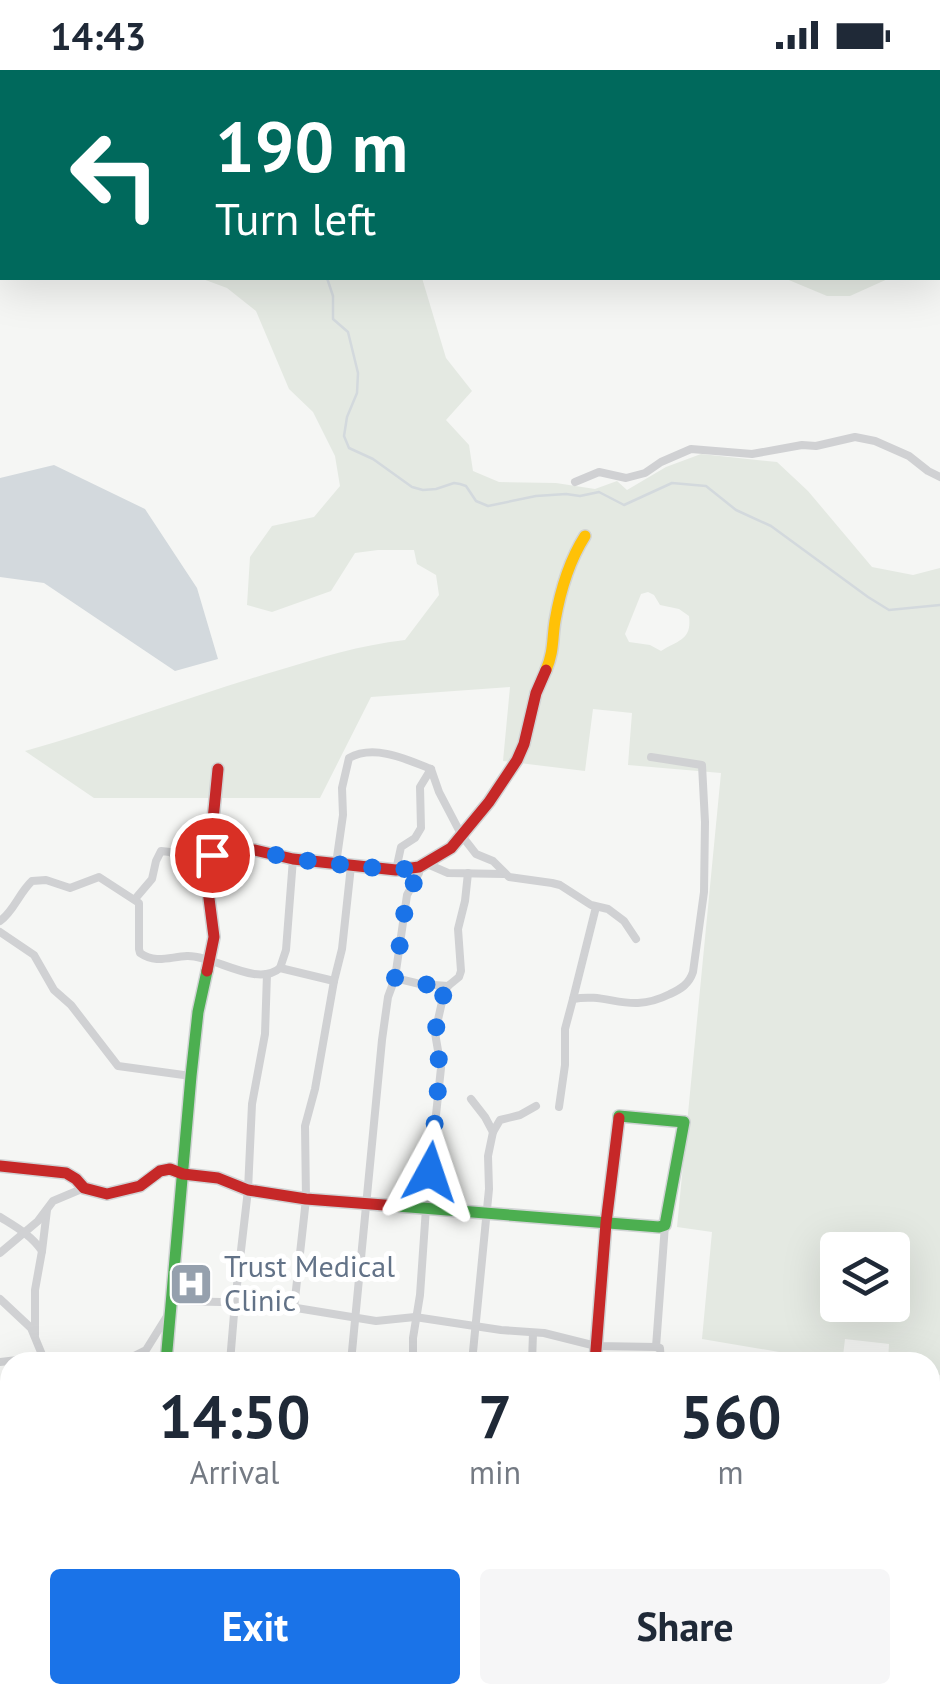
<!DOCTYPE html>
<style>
body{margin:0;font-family:"PT Sans",sans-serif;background:#f6f6f7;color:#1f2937;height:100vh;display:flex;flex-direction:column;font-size:38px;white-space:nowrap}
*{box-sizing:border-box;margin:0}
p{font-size:32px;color:#747a83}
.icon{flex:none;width:55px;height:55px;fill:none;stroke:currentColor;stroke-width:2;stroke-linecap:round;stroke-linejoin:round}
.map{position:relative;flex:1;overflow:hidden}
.sheet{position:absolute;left:0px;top:1282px;width:940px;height:352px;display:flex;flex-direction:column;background:#fff;border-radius:30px 30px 0 0;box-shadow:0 10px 40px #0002}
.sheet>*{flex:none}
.guide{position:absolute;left:0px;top:0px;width:940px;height:210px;box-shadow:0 10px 40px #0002;background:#00695c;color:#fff;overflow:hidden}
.fabs{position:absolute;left:820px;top:1162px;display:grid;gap:20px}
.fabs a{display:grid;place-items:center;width:90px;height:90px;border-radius:10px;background:#fff;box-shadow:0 10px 40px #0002;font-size:50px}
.pin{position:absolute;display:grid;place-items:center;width:85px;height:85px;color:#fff;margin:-42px;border:5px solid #fff;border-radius:50%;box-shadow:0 2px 10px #0007}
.me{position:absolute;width:110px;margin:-55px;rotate:5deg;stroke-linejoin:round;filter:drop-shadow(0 0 8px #0008)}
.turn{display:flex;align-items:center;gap:35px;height:210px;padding:0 50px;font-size:45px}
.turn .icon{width:130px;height:130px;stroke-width:2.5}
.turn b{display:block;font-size:70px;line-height:85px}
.eta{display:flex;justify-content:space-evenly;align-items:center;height:170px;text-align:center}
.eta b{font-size:60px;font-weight:800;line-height:70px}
.cta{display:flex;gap:20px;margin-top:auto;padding:20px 50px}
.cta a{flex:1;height:115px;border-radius:10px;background:#1a73e8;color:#fff;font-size:40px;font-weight:800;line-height:115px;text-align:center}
.cta a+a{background:#f6f6f7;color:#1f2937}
.status{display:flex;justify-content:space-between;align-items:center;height:70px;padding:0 50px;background:#fff;direction:ltr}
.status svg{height:28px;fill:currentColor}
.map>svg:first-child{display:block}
</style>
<div class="status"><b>14:43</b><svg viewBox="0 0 49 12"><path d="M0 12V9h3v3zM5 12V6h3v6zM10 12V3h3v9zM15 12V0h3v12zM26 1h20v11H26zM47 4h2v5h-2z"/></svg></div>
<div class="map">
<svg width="940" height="1634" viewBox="0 0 940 1634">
<rect width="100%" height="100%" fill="#f5f6f4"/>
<g fill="#e4e9e2" fill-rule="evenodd">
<path d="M0,0H362L363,2H2V88L0,86Z"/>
<path d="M624,0H940V207H938V2H625Z"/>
<path d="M200,208H422L446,288L472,321L446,350L469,375L473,401L499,412L556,413L595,419L617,411L627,420L666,397L701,384L777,392L808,421L872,497L913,505L940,498V1305L930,1302V1292H888L889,1274L845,1269L843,1286L785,1283L702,1269L712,1162L677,1157L721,703L628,695L632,643L593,639L585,701L503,691L510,617L371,627L320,728H94L25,681C110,657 192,626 276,601C319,588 360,575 405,570L439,525L436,505L417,494L414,480H378L355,483L331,521L272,542L247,535L250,487L272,456L314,447L340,416L335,386L313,342L289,319L256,241L227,218ZM648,522L654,525L660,535L679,539L689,546C692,570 679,570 661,581L650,575L629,572L625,564L641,524ZM838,1180H892V1235H838Z"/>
<path d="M784,208H920H890L850,226H827Z"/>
</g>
<path fill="#d3d9dd" d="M54,395L145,439L197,518L218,589L175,601L44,513L0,507V408Z"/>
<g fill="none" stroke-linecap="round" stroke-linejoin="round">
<g stroke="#d3d9dd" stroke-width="2.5">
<path d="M229,2L230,0"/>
<path d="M327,208L333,226V249L348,262L358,303L357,323L347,347L344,366L349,378L373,389L412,417L423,420L436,419L454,413L460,414L466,416L476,431L488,436L536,426L566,424L580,426L599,422L624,435L672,413L706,416L736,440L771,456L868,527L889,540L940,535"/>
</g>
<g stroke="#d1d4d5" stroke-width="14">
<g id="fast">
<path d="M397,1136L659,1157L665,1155L684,1052L619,1046V1048"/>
<path d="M166,1292L191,1006L198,942L207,901"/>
</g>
</g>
<g stroke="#d1d4d5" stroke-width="14">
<path id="slow" d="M546,600C554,581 552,570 555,551C560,522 569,491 585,466"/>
</g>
<g stroke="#d1d4d5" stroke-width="14">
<g id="jam">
<path d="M212,785L255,780L293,789L396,800L419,797L451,778L489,732L517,690L524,674L536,623L546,600"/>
<path d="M207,901L214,867L207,813L212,796L213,750L218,699"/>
<path d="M0,1096L66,1103L76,1109L84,1118L107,1124L140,1116L160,1101L170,1099L183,1104L218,1108L248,1120L306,1129L397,1136"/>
<path d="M595,1292L606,1153L619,1048"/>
</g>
</g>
<g stroke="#d0d1d3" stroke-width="8">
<path d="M575,412L599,402L626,408L645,403L661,392L691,379L752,384L802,375L816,376L855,367L875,371L909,386L928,401L940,407"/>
<path d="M425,793L448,803L504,804"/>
<path d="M336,794L343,745L342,718L349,688C374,674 406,689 431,699L439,722L462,766L476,784L493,791L509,807L552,813L560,815L591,835L608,839L624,851L636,869"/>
<path d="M396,800L401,777L415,768L421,758L420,717L431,699"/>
<path d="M135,829L152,809L156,791L161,781L170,782L208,808"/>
<path d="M0,851C14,841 19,823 32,811L46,810L70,818L99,807L139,833V879L140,883C156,894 169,887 187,886C214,885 257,918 280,898L334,911"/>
<path d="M0,862L34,885L54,920L71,935L118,996L191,1006"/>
<path d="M280,898L286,880L293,789"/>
<path d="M395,908L420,914L448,916L459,907L461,901L458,859L465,831L468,803"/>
<path d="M573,929L596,837"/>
<path d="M471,1029L485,1047L493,1062"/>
<path d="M559,1037L565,995V959L573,929C610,922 628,945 670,924C681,919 689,914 693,902L704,822L705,752L702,695L651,687"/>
<path d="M0,1147C16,1157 31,1165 42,1181L35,1220V1265"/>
<path d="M42,1181L47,1140"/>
<path d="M0,1183L38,1151L53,1131L84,1118"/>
<path d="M0,1229L31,1258L43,1287L63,1292"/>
<path d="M173,1231L266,1233L376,1251L415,1247L501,1260L544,1263L596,1276L656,1277L660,1278L661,1292"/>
<path d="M294,1238L306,1129L305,1056L315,1019L334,911L342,879L351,796"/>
<path d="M656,1277L665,1155"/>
<path d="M0,1292L43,1287"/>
<path d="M122,1292L146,1280L169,1243"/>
<path d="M230,1292L235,1232L248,1120L252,1034L265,964L267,904"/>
<path d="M351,1292L382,970L388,927L395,908L407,825L419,803V797"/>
<path d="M413,1292V1268L420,1225L426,1138L441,998L435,963L444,923L448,916"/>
<path d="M472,1292L489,1119L488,1086L493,1062L500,1050L520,1045L536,1036"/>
<path d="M532,1292L533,1263"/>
<path d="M930,1424H940"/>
<path d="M0,1473L10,1470"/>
<path d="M704,1625L795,1634"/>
<path d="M913,1625L921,1634"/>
<path d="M133,1634L134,1625"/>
<path d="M323,1634L324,1625"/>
<path d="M439,1634L440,1625"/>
<path d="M500,1634L501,1625"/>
<path d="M563,1634L564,1625"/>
<path d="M683,1634L684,1625"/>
<path d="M806,1634L807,1625"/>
<path d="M867,1634V1625"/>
<path d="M932,1634L940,1541"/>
</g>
<use href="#fast" stroke="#4caf50" stroke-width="11"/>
<use href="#slow" stroke="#ffc107" stroke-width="11"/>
<use href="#jam" stroke="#c62828" stroke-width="11"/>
</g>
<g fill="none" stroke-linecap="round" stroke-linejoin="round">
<path stroke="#1a73e8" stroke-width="18" stroke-dasharray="0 32.4" d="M212,785L255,780L293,789L336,794L396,800L419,797V804L407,825L395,908L420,914L448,916L444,922L435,963L440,998L430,1102"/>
</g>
<defs>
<g id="hospital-square" transform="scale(2.25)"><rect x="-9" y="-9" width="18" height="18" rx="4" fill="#95a0ad" stroke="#fff"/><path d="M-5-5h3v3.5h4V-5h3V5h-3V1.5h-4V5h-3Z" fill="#fff"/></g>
</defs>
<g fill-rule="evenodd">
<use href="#hospital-square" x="191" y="1214"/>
</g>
<g text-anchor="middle" stroke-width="10" stroke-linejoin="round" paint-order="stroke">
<g font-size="30" fill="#627287" stroke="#fff" text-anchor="start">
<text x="224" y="1207">Trust Medical<tspan x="224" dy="34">Clinic</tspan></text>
</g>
</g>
</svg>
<div class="fabs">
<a><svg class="icon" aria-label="layers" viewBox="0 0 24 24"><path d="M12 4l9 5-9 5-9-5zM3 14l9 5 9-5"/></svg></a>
</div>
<div class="pin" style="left:212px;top:785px;background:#d93025"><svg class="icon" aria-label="arrive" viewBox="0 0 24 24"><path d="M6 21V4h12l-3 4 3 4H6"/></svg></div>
<svg class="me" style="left:430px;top:1102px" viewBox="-20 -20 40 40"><path d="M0-17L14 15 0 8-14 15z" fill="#1a73e8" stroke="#fff" stroke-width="4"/></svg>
<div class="guide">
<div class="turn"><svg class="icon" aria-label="left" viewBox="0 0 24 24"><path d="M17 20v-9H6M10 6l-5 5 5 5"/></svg><div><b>190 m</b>Turn left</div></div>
</div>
<section class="sheet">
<div class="eta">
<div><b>14:50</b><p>Arrival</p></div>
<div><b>7</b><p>min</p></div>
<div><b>560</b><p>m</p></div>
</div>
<div class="cta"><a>Exit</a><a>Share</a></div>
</section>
</div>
